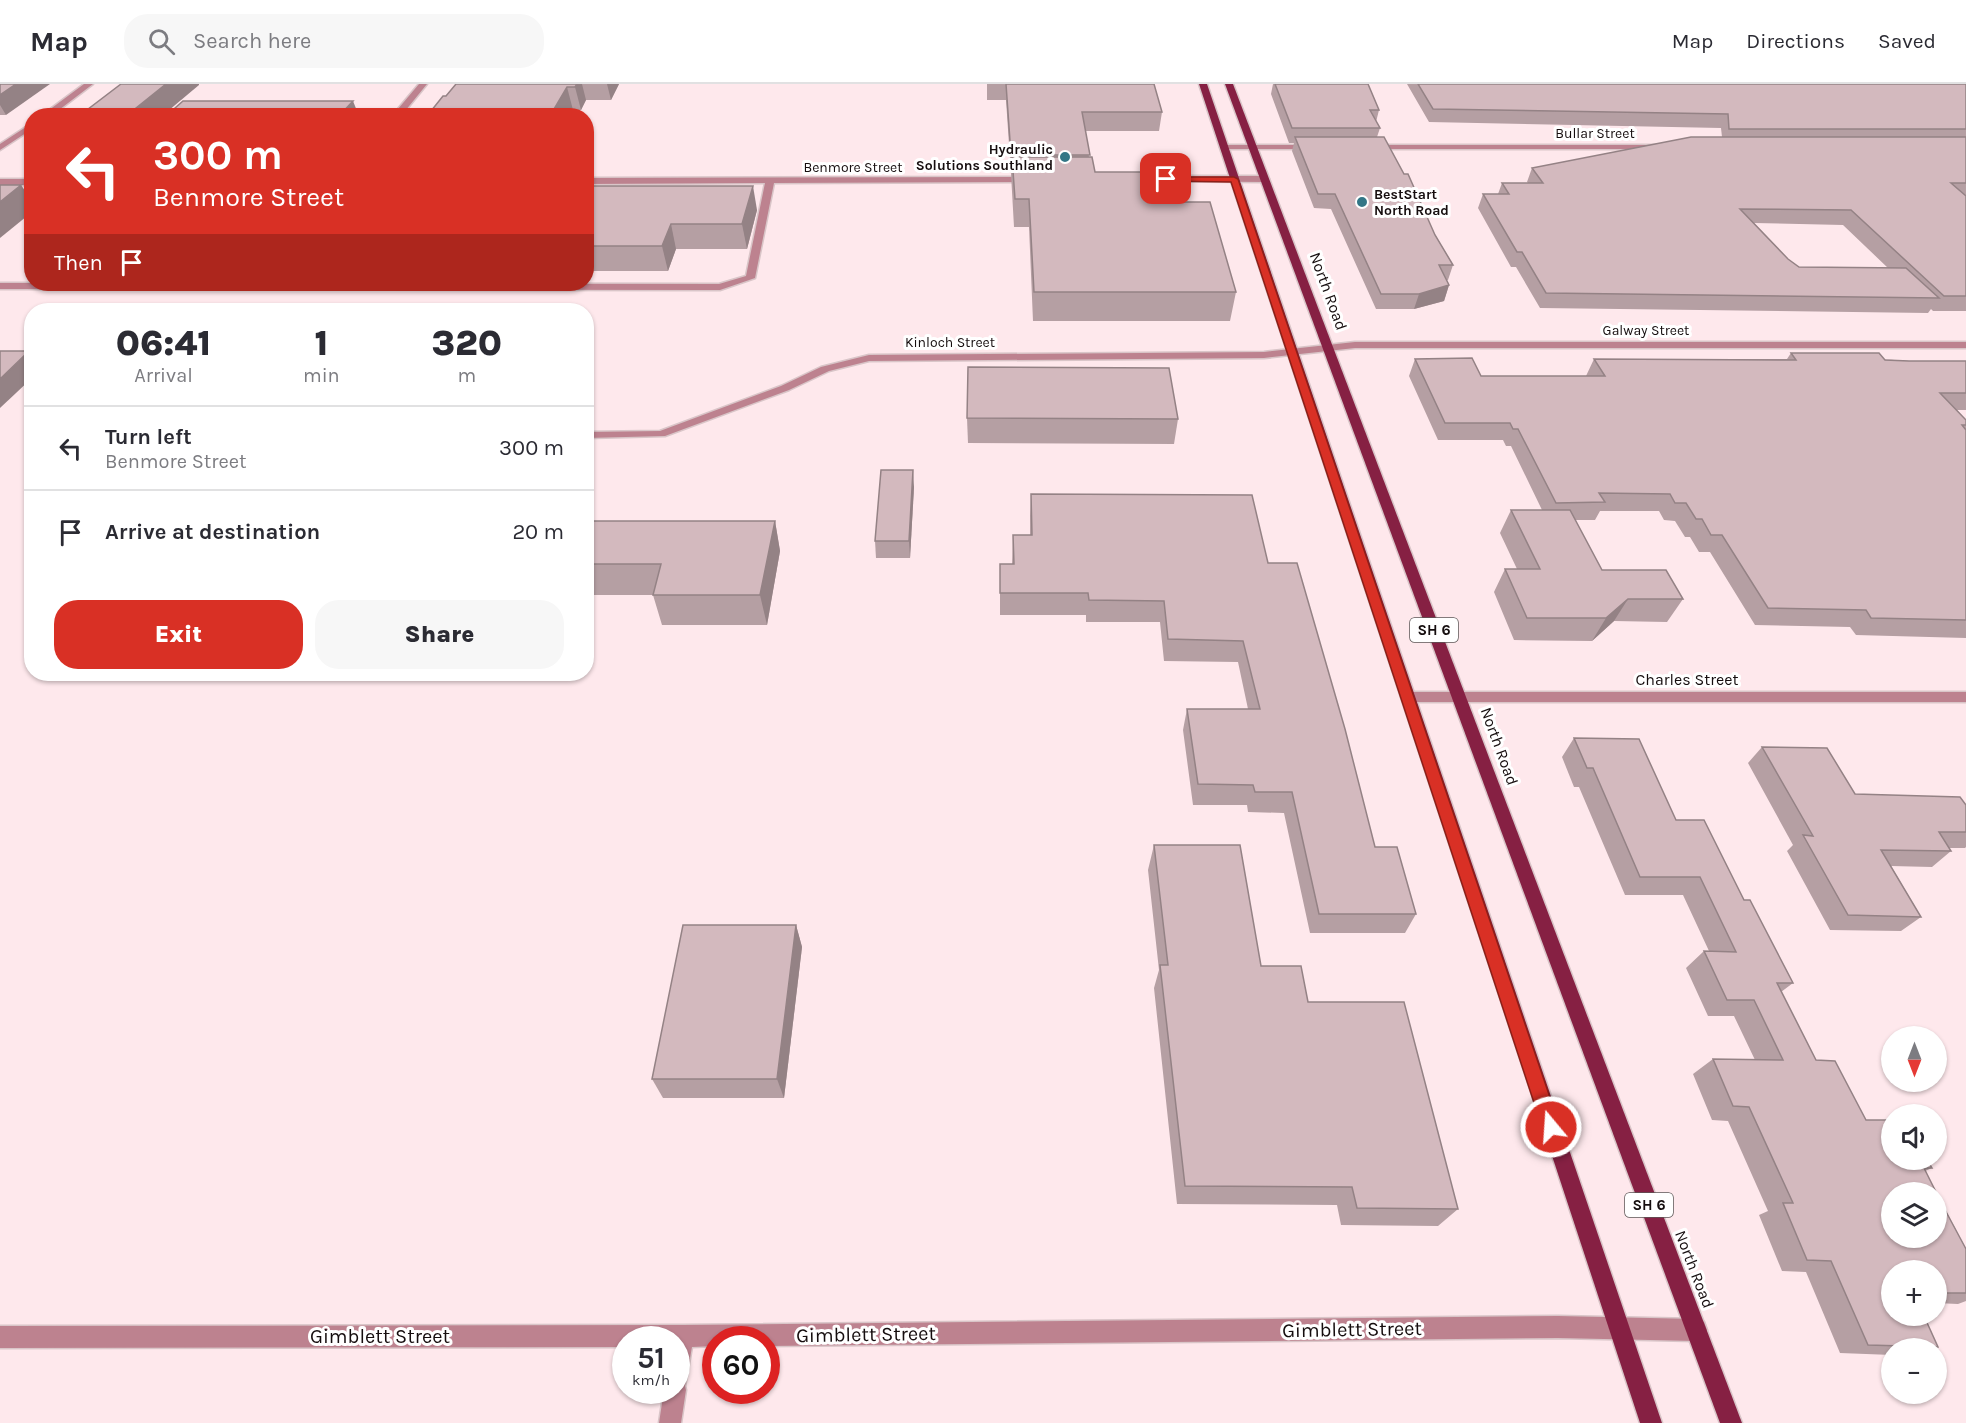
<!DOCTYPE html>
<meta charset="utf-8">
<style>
body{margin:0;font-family:Karla,sans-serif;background:#f7f7f7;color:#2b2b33;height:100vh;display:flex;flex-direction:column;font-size:22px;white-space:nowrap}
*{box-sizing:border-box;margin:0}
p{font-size:20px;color:#7c7c81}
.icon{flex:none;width:33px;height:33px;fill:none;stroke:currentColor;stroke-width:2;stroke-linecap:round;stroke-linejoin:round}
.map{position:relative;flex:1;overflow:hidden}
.side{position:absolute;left:24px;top:219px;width:570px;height:378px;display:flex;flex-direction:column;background:#fff;border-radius:24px;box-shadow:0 2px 4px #0004}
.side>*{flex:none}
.top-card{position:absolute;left:24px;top:24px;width:570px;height:183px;border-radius:24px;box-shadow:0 2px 4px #0004;background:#d93025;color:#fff;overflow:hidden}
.needle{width:39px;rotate:180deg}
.tools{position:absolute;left:1881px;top:942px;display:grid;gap:12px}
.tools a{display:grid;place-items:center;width:66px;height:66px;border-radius:50%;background:#fff;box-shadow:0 2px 4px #0004;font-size:30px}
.speed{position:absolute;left:612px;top:1242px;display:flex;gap:12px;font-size:30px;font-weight:700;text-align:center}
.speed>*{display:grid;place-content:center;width:78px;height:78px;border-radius:50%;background:#fff;box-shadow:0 2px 4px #0004;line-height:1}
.speed small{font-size:15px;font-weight:400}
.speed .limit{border:9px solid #d22;background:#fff;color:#111}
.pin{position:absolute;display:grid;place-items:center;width:51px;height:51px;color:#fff;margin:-26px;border-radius:12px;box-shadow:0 3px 9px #0006}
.me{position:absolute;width:66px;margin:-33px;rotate:342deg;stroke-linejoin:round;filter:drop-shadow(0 0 4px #0008)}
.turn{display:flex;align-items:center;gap:21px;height:126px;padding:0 30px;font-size:27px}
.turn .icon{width:78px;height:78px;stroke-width:2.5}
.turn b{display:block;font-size:42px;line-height:51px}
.then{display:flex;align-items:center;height:57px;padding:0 30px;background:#0003;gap:12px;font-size:22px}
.eta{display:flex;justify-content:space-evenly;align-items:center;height:102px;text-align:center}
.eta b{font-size:36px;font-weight:800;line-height:42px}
.cta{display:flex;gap:12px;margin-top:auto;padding:12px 30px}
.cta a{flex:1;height:69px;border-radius:24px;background:#d93025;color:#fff;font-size:24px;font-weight:800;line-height:69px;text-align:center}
.cta a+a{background:#f7f7f7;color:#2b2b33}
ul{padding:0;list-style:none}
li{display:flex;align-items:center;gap:18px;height:84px;padding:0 30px;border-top:2px solid #e1e1e2}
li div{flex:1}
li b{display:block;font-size:22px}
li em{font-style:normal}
header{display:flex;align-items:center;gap:36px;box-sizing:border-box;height:84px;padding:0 30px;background:#fff;border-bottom:2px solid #e1e1e2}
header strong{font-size:28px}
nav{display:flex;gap:33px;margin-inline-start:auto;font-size:21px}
.search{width:420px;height:54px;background:#f7f7f7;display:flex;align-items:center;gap:15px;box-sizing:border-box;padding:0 21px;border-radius:24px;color:#7c7c81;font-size:22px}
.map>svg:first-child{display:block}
</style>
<header>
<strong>Map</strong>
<div class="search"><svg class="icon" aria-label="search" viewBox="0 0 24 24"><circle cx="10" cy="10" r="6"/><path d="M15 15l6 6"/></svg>Search here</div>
<nav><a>Map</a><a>Directions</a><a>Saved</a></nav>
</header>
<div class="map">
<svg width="1966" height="1339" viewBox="0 0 1966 1339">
<rect width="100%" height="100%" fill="#fee8ec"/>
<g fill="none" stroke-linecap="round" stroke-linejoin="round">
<g stroke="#d9c5c8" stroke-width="3">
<g id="minor">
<path d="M84,0H93L51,32H41Z"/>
<path d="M419,0H427L401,32H392Z"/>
<path d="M32,39V45L0,66V60Z"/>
<path d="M1221,61H1312L1316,63L1312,65H1224L1220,63Z"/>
<path d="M1369,61H1663L1667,63L1663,65H1366L1365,63Z"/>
<path d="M1153,92H1265L1269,95L1265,98L1150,97L1149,95Z"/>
<path d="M1030,93L1033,94V98L774,99L755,194L720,206L0,205V199L719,200L746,192L765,99L586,100V94Z"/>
<rect x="0" y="95" width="32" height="6"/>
<path d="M1355,258H1966V264H1355L1264,274L869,277L829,287L789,306L665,352L586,354V348L660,347L781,302L821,283L869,271L1264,268Z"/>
<path d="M1408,608H1966V618H1408L1401,613Z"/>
<path d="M1558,1232L1696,1235L1704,1238L1707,1246L1704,1254L1696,1257L1558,1254L766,1262V1256H716V1262L692,1263L685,1302L686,1306L681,1339H659L664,1306H676V1256H626V1263L0,1264V1242L683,1241Z"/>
</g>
</g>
<g stroke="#d9c5c8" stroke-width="3">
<g id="major">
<path d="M1199,0H1207L1662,1339H1640Z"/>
<path d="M1225,0H1233L1742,1339H1720Z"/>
</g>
</g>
<use href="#minor" fill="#bd828f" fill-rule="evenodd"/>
<use href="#major" fill="#862043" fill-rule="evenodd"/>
</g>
<g fill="#b59fa3" fill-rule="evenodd">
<path d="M0,0L6,31H0Z"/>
<path d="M456,0H619L611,16H586L581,26H573L446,12Z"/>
<path d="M987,0H1154L1162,28L1159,47H1085L1089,73L1095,88L1177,118L1236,208L1230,237H1033L1029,143H1014L1011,90L1006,16H987Z"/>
<path d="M1273,0H1368L1379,26L1376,38L1380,44L1377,53L1453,181L1448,196H1447L1449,201L1444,217L1414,225H1376L1331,125L1314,124L1292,67L1294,59H1289L1271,10Z"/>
<path d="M1407,0H1966V227H1933L1931,225L1928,229L1540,224L1516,183H1511L1478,124L1483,110H1498L1502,99H1528L1527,98L1532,84L1722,53L1721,44L1429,38ZM1754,139L1843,141L1888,184L1799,183L1788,175Z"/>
<path d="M586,102L757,126L747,165H676L668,187H586Z"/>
<path d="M1791,269L1909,277H1966V326H1957L1966,336V554L1856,551L1850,543L1755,541L1710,468H1699L1690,453H1685L1675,437L1664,436L1659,427H1600L1595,436H1575L1602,486L1683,515L1667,538L1614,537L1592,557L1514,556L1494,508L1505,485H1517L1500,449L1511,426H1542L1511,362H1506L1503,356H1438L1409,292L1415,275L1481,292H1586L1594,275H1787Z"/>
<path d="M967,334L1178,335L1174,360L968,359Z"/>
<path d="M914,403L910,474H876L875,457Z"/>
<path d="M1031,410L1268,479L1375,763L1416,830L1405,849H1310L1284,729L1248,728L1247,721H1193L1183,646L1187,625H1248L1238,578L1164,577L1160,538H1086V531H1000V480H1012L1013,451H1030V432Z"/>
<path d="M586,437H775L780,467L767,541H662L653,511H586Z"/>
<path d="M1574,654L1676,736L1744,816L1793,899L1781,908L1816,976L1866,1036L1932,1084L1925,1087L1966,1165V1217L1958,1220L1936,1219V1186H1892L1938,1263L1932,1264H1892V1271L1840,1269L1806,1188L1782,1187L1759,1131L1768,1127L1728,1037L1712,1036L1693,990L1713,975L1755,976L1734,932H1708L1686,884L1704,867H1709L1683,811H1625L1579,703H1574L1562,673Z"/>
<path d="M1762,663L1855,710L1966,721V763L1965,764H1949L1951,767L1932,783L1891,782L1921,833L1901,847L1830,846L1787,767L1793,761L1748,679Z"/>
<path d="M1154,761L1261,882L1308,918L1458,1125L1438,1142L1341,1141L1337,1121L1177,1120L1154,904L1159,886L1148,786Z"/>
<path d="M796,841L802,863L784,1014H663L652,995Z"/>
</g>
<g fill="#948285">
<path d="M16,0H50L6,31L0,21V11Z"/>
<path d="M166,0H199V1L162,32H126Z"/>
<path d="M577,0H582L586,16L581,26L575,3Z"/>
<path d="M607,0H619L611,16Z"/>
<path d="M567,3L573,26L570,32H550Z"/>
<path d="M353,17L359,32H339Z"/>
<path d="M21,101L32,117V128L0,154V118Z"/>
<path d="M753,102L757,126L747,165L742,140Z"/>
<path d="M671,140L676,165L668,187L662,162Z"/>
<path d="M1449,201L1444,217L1414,225L1419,210Z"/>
<path d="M29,267L32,271V294L0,324V295Z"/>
<path d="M913,386L914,403L910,474L909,457Z"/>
<path d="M775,437L780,467L767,541L760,511Z"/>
<path d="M1628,515L1614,537L1592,557L1606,534Z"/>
<path d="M796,841L802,863L784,1014L777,995Z"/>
</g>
<g fill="#d3b9be" stroke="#948285" stroke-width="1.5">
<path d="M0,0H16L0,11Z"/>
<path d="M121,0H166L126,32H79Z"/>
<path d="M456,0H577L575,3H567L550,32H427L443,12H446Z"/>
<path d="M1006,0H1154L1162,28H1082L1090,71H1011Z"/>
<path d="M1275,0H1368L1379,26H1370L1380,44H1292Z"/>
<path d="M1418,0H1966V45H1729L1728,30L1433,25Z"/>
<path d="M183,17H353L339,32H166Z"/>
<path d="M1295,53H1384L1404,90H1408L1435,151L1453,181H1439L1449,201L1419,210H1381L1335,110H1318Z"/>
<path d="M1691,53H1966V99H1951L1966,112V212H1944L1851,126L1740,125L1788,175L1799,183L1906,184L1939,214L1546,209L1522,168H1517L1483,110H1509L1502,99H1543L1532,84Z"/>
<path d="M1012,73H1092L1095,88H1170L1177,118H1210L1236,208H1034L1029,115H1015Z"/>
<path d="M0,101H21L0,118Z"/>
<path d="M586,102H753L742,140H671L662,162H586Z"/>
<path d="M0,267H29L0,295Z"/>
<path d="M1791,269H1879L1885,276L1909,277H1966V309H1940L1966,336V341H1962L1966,346V536L1871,534L1866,526L1768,524L1722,451H1711L1702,435H1696L1686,419H1675L1670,410L1599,409L1605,418L1556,419L1518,345H1513L1510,339H1445L1415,275L1472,274L1481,292H1605L1594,275L1796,276Z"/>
<path d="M968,283L1169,284L1178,335L967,334Z"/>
<path d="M881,386H913L909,457H875Z"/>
<path d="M1031,410L1252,411L1268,479H1297L1345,645L1375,763H1397L1416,830H1319L1292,708H1255L1253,701L1198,700L1187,625H1260L1243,557L1168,555L1164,517L1089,516L1088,509H1000V480H1014L1013,451H1032Z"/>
<path d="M1511,426H1570L1602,486H1666L1683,515H1628L1606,534H1527L1505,485H1540Z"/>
<path d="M586,437H775L760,511H653L661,480H586Z"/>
<path d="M1574,654L1639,655L1676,736H1704L1744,816H1750L1793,899H1777L1816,976L1835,977L1866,1036H1892V1076H1927L1932,1084H1924L1936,1108H1892V1154H1936V1109L1966,1165V1209H1936V1186H1892V1232H1924L1938,1263L1868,1261L1831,1177L1807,1176L1783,1119H1793L1749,1023L1733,1022L1713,975L1783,976L1754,916H1727L1704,867L1736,868L1700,793H1640L1593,684H1587Z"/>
<path d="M1762,663L1827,664L1855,710L1960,713L1966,721V748H1939L1951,767L1881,766L1921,833L1848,831L1803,751L1813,752Z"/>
<path d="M1154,761H1240L1261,882H1301L1308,918H1404L1458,1125L1357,1124L1352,1103L1185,1102L1160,881H1168Z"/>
<path d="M683,841H796L777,995H652Z"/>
</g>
<path fill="#d93025" stroke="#8d1f18" stroke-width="1.5" d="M1166,93H1234L1238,95L1560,1043L1557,1049L1551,1052L1545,1049L1542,1043L1231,98L1163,97V94Z"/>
<g fill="#337686" stroke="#fff" stroke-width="2">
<circle cx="1065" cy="73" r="6"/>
<circle cx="1362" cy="118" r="6"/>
</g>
<g text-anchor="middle" stroke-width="6" stroke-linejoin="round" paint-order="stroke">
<g font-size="14" fill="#150d0e" stroke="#fff">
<text x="1595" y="54">Bullar Street</text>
<text x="853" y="88">Benmore Street</text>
<text x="1646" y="251">Galway Street</text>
<text x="950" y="263">Kinloch Street</text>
</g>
<g font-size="14" font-weight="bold" fill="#150d0e" stroke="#fff" text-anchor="end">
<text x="1053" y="70">Hydraulic<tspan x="1053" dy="16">Solutions Southland</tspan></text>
<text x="1374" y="115" text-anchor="start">BestStart<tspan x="1374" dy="16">North Road</tspan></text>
</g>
<g fill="#fff" stroke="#5b5656" stroke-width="1.5">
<rect x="1410" y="534" width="48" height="24" rx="4.5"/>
<rect x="1625" y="1109" width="48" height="24" rx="4.5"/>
</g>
<g font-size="15" font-weight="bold" fill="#150d0e">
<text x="1434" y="551">SH 6</text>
<text x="1649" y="1126">SH 6</text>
</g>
<g font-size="16" fill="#150d0e" stroke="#fff">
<text transform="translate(1329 207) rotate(70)" y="6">North Road</text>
<text x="1687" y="601">Charles Street</text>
<text transform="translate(1500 662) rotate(70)" y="6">North Road</text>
<text transform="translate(1695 1185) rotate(69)" y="6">North Road</text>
</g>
<g font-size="20" fill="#150d0e" stroke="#fff">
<text transform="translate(1352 1245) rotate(-1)" y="7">Gimblett Street</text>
<text transform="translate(866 1250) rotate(-1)" y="7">Gimblett Street</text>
<text x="380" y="1259">Gimblett Street</text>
</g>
</g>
</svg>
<div class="tools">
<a><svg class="needle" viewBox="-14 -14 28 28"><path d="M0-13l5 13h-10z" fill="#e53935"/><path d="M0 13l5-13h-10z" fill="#7c7c81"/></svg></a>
<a><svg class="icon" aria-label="sound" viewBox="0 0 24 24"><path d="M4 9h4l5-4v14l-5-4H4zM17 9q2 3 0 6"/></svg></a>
<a><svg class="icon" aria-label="layers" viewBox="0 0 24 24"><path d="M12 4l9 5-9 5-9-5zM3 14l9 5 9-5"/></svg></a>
<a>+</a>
<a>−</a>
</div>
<div class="speed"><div>51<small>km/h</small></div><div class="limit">60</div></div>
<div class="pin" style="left:1166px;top:95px;background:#d93025"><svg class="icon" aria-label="arrive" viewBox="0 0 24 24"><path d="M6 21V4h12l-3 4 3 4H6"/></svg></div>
<svg class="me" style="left:1551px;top:1043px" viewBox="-20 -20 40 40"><circle r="17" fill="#d93025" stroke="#fff" stroke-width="3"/><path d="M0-11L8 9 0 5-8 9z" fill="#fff"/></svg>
<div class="top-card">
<div class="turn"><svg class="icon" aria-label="left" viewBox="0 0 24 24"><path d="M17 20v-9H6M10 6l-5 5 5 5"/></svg><div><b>300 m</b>Benmore Street</div></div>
<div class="then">Then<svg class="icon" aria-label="arrive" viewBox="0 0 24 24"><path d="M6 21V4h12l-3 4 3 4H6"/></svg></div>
</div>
<section class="side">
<div class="eta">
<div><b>06:41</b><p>Arrival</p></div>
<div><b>1</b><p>min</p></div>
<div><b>320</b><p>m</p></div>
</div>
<ul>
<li><svg class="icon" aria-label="left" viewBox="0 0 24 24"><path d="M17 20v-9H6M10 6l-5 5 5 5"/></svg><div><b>Turn left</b><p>Benmore Street</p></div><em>300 m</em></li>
<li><svg class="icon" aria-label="arrive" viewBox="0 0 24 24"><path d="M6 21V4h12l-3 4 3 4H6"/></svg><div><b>Arrive at destination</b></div><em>20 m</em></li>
</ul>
<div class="cta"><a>Exit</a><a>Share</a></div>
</section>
</div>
